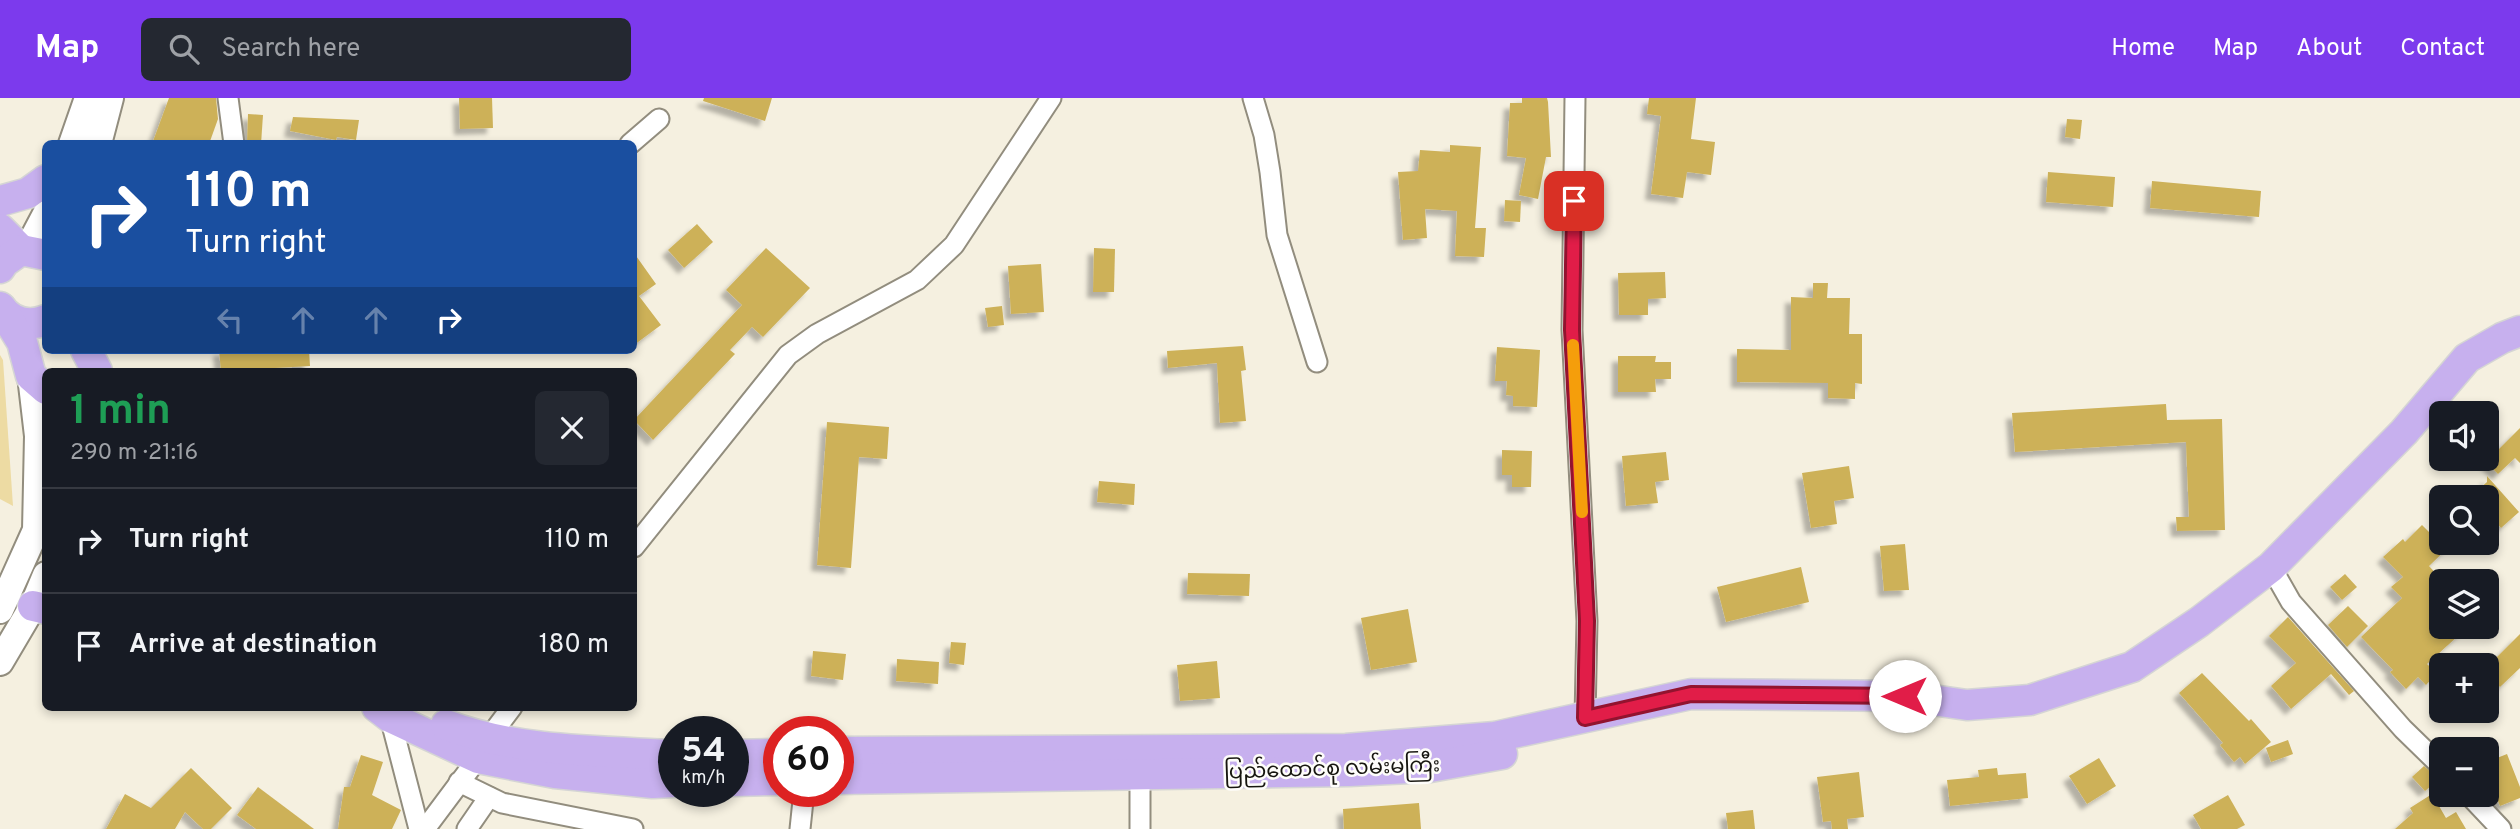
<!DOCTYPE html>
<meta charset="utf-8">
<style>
body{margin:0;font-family:Overpass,"Noto Sans Myanmar",sans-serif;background:#242831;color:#f1f3f6;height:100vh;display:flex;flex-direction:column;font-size:26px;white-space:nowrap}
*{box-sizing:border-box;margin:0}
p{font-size:23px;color:#9ea1a6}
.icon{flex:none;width:38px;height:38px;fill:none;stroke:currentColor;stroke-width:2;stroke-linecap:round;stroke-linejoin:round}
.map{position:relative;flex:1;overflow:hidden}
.details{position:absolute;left:42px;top:270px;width:595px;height:343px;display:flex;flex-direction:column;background:#171b24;border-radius:10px;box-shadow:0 4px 10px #0003}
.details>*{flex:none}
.top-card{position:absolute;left:42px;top:42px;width:595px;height:214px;border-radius:10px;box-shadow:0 4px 10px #0003;background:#1a4fa0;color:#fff;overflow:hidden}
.buttons{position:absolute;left:2429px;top:303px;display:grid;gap:14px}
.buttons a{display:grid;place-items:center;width:70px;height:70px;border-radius:10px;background:#171b24;box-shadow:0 4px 10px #0003;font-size:35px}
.speed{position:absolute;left:658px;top:618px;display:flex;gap:14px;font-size:35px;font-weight:700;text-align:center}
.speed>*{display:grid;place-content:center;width:91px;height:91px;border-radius:50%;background:#171b24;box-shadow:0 4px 10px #0003;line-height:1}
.speed small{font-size:18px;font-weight:400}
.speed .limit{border:10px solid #d22;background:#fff;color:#111}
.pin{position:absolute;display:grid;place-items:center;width:60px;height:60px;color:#fff;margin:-30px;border-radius:14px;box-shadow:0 4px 10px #0006}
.me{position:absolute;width:77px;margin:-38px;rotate:270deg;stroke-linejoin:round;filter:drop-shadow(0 0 5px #0008)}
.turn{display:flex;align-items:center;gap:24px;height:147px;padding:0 28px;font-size:32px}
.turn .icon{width:91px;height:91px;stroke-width:2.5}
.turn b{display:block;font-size:49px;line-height:60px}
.lanes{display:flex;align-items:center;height:66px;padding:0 28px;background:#0003;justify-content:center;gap:35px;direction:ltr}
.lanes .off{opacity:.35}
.round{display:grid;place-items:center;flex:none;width:74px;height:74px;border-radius:10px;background:#242831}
.overview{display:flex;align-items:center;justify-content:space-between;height:119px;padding:0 28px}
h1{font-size:42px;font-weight:700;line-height:52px;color:#1e9e55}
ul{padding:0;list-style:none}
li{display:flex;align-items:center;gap:21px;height:105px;padding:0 28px;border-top:2px solid #363941}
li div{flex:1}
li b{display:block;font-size:26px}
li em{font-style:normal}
header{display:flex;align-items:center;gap:42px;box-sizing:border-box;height:98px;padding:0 35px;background:#7c3aed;color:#fff}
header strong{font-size:33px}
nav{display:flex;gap:38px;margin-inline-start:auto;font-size:24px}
.search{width:490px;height:63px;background:#242831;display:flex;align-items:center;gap:18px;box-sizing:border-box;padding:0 24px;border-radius:10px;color:#9ea1a6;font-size:26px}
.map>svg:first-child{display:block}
</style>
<header>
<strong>Map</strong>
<div class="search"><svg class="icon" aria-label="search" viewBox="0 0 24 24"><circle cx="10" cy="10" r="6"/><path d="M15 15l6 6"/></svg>Search here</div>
<nav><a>Home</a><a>Map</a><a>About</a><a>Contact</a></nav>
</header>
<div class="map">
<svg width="2520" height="731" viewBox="0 0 2520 731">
<defs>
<filter id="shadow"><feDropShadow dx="-6" dy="6" stdDeviation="2" flood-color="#0004"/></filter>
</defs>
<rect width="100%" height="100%" fill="#f5f0e0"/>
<path fill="#eddba3" d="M0,257L3,262L13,408L0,401Z"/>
<g fill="#cdb159" filter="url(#shadow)">
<path d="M169,0H216L218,21L209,46H152Z"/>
<path d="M459,0H492L493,30L460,31Z"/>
<path d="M704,0H772L765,23L703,3Z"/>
<path d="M1522,0H1547L1548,4L1551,59H1546L1538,101L1519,97L1526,60L1507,58L1510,5H1522Z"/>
<path d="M1649,0H1696L1691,41L1715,44L1711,77L1687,74L1683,100L1651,96L1661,18L1647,16Z"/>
<path d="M248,16L263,17L261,46H247Z"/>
<path d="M293,19L359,22L356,42L337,39L336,42L290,33Z"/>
<path d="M2067,21L2082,22L2080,41L2065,39Z"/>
<path d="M1450,47L1481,49L1475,130H1486L1484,159L1455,158L1457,113L1425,111L1427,140L1403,142L1398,74L1418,73L1420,52L1450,54Z"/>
<path d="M2048,74L2115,79L2113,109L2046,104Z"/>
<path d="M2152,83L2261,93L2259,119L2150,110Z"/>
<path d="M1505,102L1521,103L1520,124L1504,123Z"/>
<path d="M697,126L713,144L684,170L668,152Z"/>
<path d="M766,150L810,190L763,239L752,229L730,252L735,256L653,342L634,322L742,207L726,192Z"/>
<path d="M1094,150L1115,151L1114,194H1093Z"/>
<path d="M634,155L656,186L639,198L661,227L634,247Z"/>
<path d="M1041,166L1044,214L1011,216L1008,168Z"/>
<path d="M1665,174L1666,200L1648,201V217H1619L1618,175Z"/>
<path d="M1813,185H1828L1827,200H1850L1849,236H1862V286L1855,285V301L1828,300V285L1737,284V251L1791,252V199L1813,200Z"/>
<path d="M1002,208L1004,227L988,229L985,210Z"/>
<path d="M1243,248L1246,272L1241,273L1246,323L1220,325L1217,265L1168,270L1167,253Z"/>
<path d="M1497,249L1540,252L1537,309L1513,308V298L1506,297L1507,283H1495Z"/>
<path d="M219,252H309L310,268L221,273Z"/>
<path d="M1618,258H1656L1655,264H1671V281H1655L1656,294H1618Z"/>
<path d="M2166,306L2167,322L2222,321L2225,432L2177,433L2176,419H2189L2186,344L2015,354L2012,315Z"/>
<path d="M827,324L889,329L887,361L859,359L851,470L817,467Z"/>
<path d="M2520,330V365L2515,360L2498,376L2486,364Z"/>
<path d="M1502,352L1532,353L1531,389H1512V377H1502Z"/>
<path d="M1666,354L1669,382L1655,384L1658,405L1626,408L1622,358Z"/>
<path d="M1849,368L1854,400L1834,403L1837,426L1811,430L1802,375Z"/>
<path d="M2487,378L2519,414L2501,430L2496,424L2487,432V399H2470L2487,384Z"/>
<path d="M1099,383L1135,386L1134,407L1097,404Z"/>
<path d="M2422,427L2439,444H2454L2429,468L2441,481V528H2469L2427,566L2437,575L2426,587L2418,579L2406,591L2390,574L2393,572L2361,539L2402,500L2391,489L2403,479L2383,459L2403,441L2405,444Z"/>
<path d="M1905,446L1909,492L1884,493L1880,448Z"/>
<path d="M1801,469L1809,504L1726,524L1717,489Z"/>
<path d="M1188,475L1250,476L1249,498L1187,496Z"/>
<path d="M2345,476L2357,489L2342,502L2330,489Z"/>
<path d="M2348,508L2368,528L2347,549L2328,527Z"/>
<path d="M1408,511L1417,564L1371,572L1361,520Z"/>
<path d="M2288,519L2354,593L2349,597L2331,576L2291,611L2271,588L2296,565L2269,538Z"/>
<path d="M2520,536V570L2500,589L2487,575V569Z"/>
<path d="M951,544L966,545L964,567L949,565Z"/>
<path d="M813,553L846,556L843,582L811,578Z"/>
<path d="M897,561L939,564L938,586L896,583Z"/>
<path d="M1217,563L1220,600L1180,603L1177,567Z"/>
<path d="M2202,575L2249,623L2251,621L2271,644L2245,666L2240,659L2234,664L2220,647L2223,645L2179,595Z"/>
<path d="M2288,642L2293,656L2271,664L2266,650Z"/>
<path d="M2507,656L2520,689V700L2500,708L2492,688L2496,687L2487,664Z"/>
<path d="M361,657L383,664L372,697L401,712L392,731H338L344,689H350Z"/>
<path d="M2099,660L2116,688L2087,706L2069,678Z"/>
<path d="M2424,668L2439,681L2425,693L2412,679Z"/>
<path d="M191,670L232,710L211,731H203L185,714L175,731H106L125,696L151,710Z"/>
<path d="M1997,670L1998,677L2026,675L2028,700L1950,708L1947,682L1979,679L1978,672Z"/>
<path d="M1859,674L1864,719L1847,721L1848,731H1832L1831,723L1823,724L1817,679Z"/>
<path d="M258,689L314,731H256L237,717Z"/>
<path d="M2432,696L2446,720L2456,714L2466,731H2395L2413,715L2410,710Z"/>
<path d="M2228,697L2245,727L2237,731H2201L2193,717Z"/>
<path d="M1419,705L1421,731H1344L1343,711Z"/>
<path d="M1753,712L1755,731H1728L1726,715Z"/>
</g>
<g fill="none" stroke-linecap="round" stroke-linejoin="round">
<g stroke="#928d7e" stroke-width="23">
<g id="street">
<path d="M228,0L234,46"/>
<path d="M1253,0L1264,37L1270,74L1277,137L1317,264"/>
<path d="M1575,0L1572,232L1587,523L1585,620"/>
<path d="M630,46L659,21"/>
<path d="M634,449L788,257L817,236L917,182L954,147L1051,0"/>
<path d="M2271,469L2291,504L2403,631L2441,668"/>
<path d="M390,619L419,731"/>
<path d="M1140,675V731"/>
<path d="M459,684L502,705L633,731"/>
<path d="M2468,696L2501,731"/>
<path d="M425,731L478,660L488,641L512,609"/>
<path d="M467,731L489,699"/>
<path d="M800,731L804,693"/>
</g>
</g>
<g stroke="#928d7e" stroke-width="30">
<g id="secondary">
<path d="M72,46L88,0"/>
<path d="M98,46L110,0"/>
<path d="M27,152L46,116"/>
<path d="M0,512L36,432L38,338L31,278"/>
<path d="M0,564L33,508L46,477"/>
</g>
</g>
<g stroke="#d5d5d4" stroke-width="33">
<g id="primary">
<path d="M0,103L28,95L46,82"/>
<path d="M0,131L21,152"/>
<path d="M0,170L4,164L21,152L46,157"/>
<path d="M0,209C11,224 28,229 46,222"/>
<path d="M1,210L22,244L31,278L46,291"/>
<path d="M86,252L97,273"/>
<path d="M33,508L46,511"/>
<path d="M377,609L390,619L478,660L555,675L653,685L674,684"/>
<path d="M446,627C518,654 598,653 674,657"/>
<path d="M838,654L1346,651L1495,639L1691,596L1905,598L1967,607L2030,602L2132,569L2199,524L2271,469L2404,334L2467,260L2502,240L2520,233"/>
<path d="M733,657L779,656"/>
<path d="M838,681L1349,673L1430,669L1502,656"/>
<path d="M733,683L779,682"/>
</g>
</g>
<use href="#street" stroke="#fff" stroke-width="19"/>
<use href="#secondary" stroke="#fff" stroke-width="26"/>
<use href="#primary" stroke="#c7b0ee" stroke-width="30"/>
</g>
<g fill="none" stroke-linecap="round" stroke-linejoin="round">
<g stroke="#92132f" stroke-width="18">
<path id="route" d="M1574,103L1572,232L1587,523L1585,620L1691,596L1905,598"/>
</g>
<use href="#route" stroke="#e11d48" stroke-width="12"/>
<path stroke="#f59e0b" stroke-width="12" d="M1573,247L1582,414"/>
</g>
<g text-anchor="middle" stroke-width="5" stroke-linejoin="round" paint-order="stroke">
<g font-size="21" fill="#16150f" stroke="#fefdfa">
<text transform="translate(1332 670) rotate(-2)" y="7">ပြည်ထောင်စု လမ်းမကြီး</text>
</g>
</g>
</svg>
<div class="buttons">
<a><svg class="icon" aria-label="sound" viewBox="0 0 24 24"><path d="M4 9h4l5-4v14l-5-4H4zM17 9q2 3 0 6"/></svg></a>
<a><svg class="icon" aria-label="search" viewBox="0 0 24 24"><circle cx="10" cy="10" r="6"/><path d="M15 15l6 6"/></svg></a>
<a><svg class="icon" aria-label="layers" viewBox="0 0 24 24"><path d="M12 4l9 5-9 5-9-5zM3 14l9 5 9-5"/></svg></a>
<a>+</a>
<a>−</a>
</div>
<div class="speed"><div>54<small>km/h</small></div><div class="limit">60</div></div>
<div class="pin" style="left:1574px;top:103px;background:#d93025"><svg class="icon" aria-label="arrive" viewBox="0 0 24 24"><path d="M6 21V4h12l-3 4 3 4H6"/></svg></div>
<svg class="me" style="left:1905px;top:598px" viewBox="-20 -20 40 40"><circle r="19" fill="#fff"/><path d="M0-13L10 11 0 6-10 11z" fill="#e11d48"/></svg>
<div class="top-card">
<div class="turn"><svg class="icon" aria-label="right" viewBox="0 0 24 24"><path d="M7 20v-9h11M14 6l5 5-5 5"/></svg><div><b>110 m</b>Turn right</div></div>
<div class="lanes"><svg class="icon off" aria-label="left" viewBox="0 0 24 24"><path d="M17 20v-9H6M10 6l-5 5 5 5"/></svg><svg class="icon off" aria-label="ahead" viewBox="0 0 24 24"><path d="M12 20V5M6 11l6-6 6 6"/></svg><svg class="icon off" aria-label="ahead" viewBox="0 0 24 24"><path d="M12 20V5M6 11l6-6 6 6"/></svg><svg class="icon" aria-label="right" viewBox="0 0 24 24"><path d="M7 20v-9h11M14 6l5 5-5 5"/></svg></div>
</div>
<section class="details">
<div class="overview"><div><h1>1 min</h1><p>290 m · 21:16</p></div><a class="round"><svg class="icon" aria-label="close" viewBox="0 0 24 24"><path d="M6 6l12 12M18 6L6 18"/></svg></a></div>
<ul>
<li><svg class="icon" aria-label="right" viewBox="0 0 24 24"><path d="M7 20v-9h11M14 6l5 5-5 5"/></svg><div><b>Turn right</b></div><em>110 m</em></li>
<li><svg class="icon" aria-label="arrive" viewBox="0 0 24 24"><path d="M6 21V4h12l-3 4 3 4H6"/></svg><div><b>Arrive at destination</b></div><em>180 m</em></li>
</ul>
</section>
</div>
